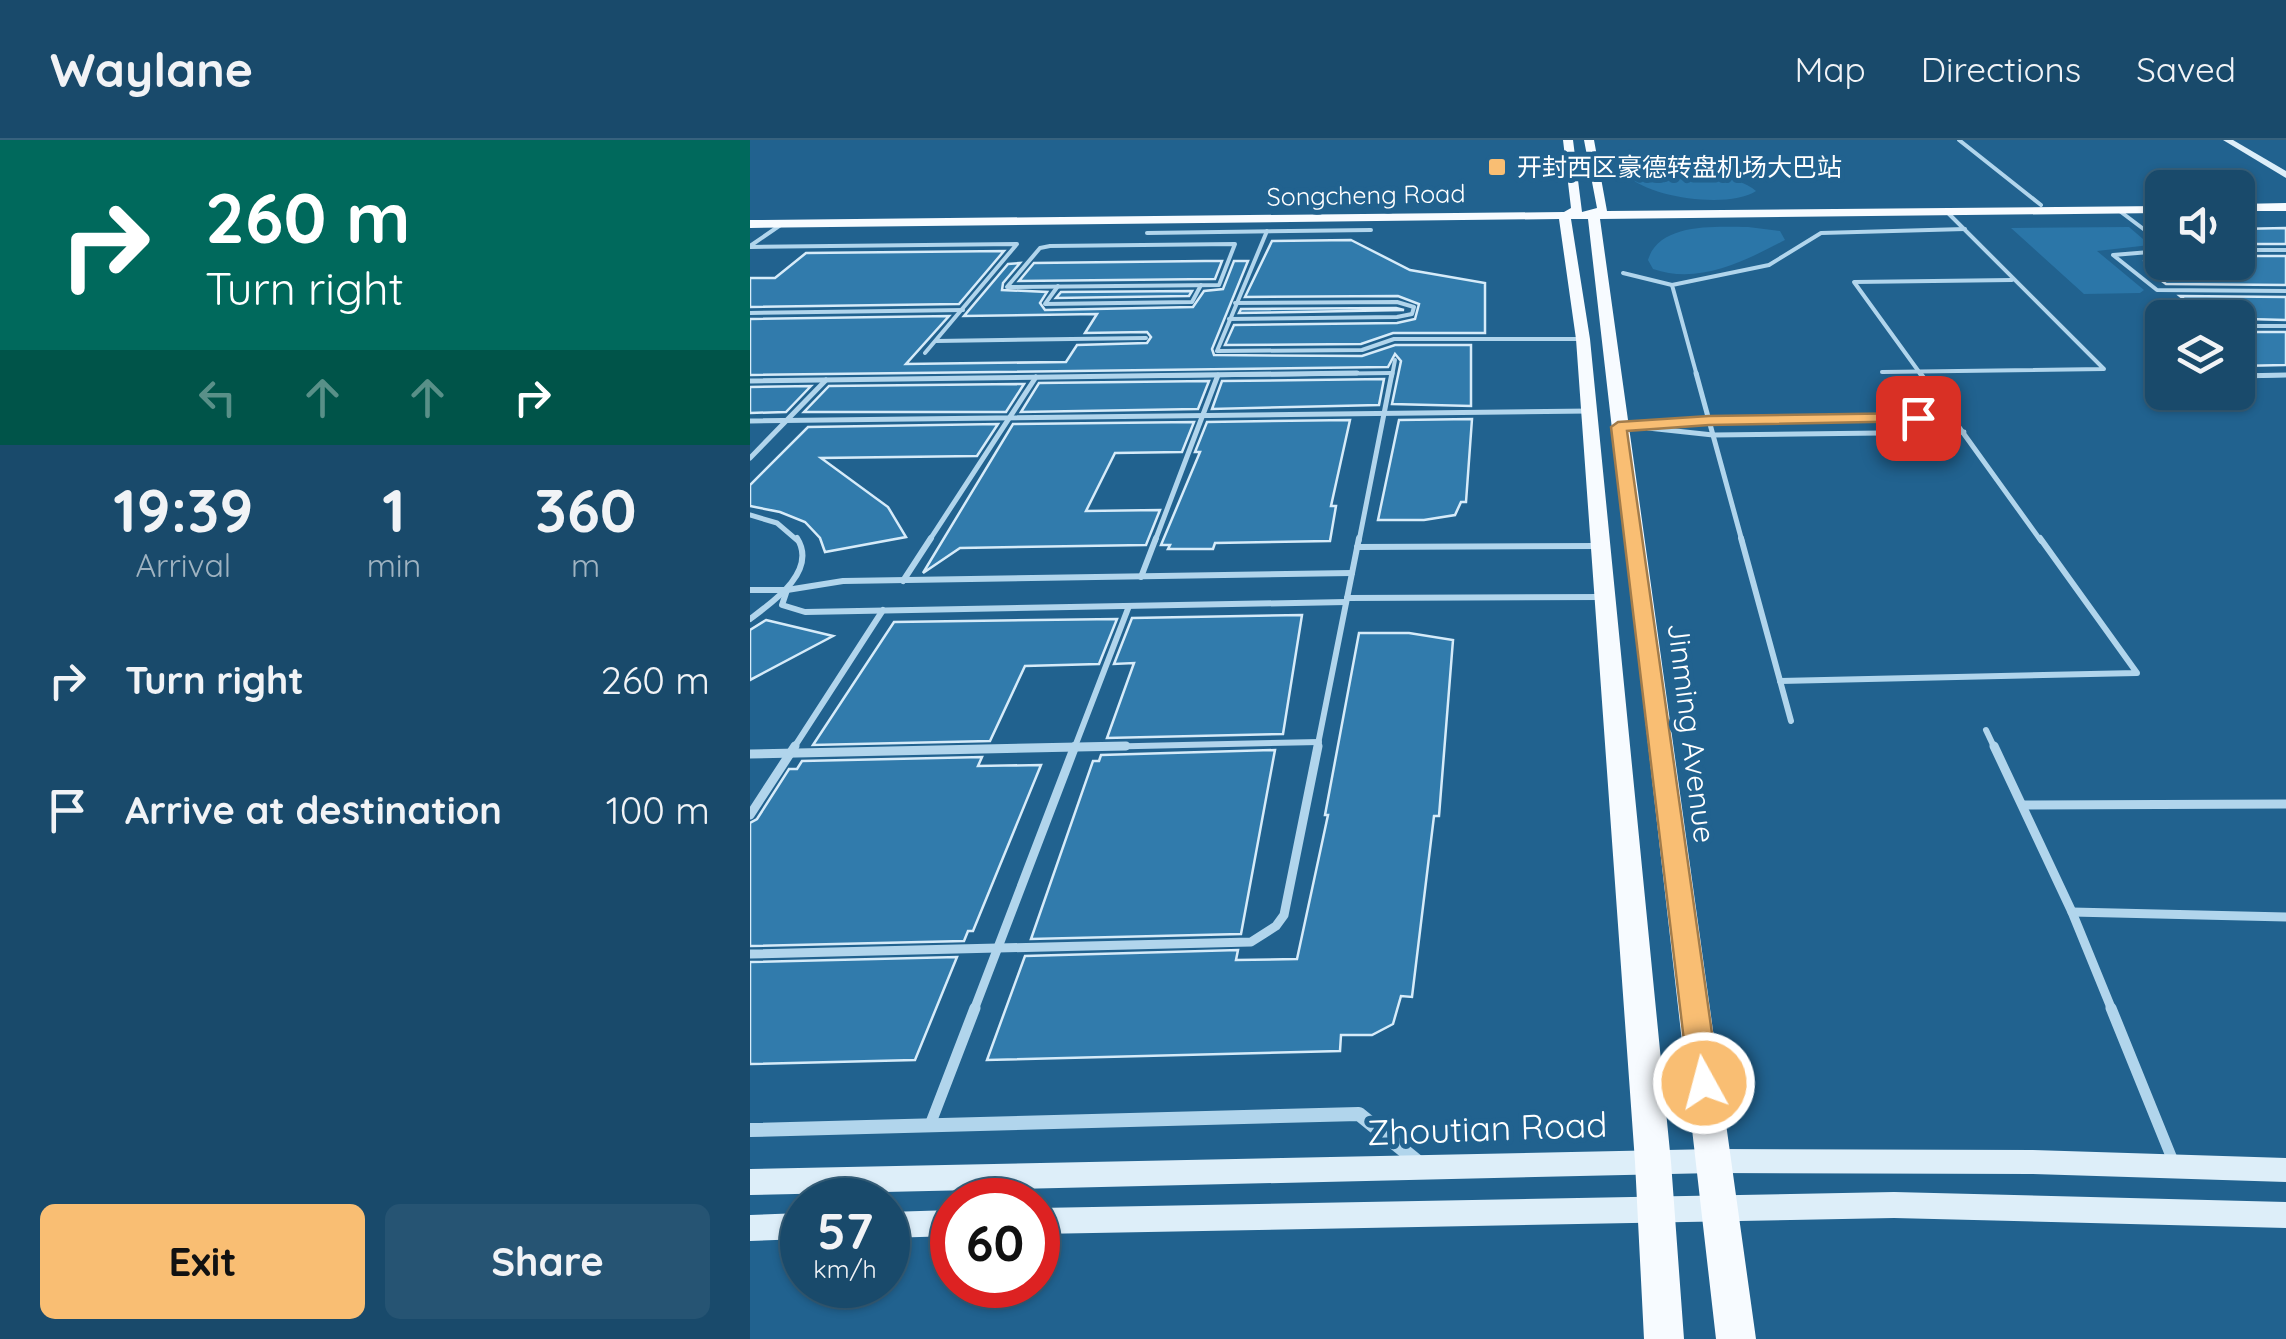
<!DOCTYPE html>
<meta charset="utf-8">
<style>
body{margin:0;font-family:Quicksand,"Noto Sans SC",sans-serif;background:#265473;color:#f1f3f6;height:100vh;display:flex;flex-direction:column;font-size:38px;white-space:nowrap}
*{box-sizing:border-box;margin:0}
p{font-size:32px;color:#9fb3c1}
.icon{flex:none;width:55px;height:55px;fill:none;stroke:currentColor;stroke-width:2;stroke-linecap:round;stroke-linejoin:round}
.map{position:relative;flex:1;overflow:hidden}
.sheet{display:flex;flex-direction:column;background:#194a6b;width:750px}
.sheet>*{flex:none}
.hud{background:#00695c;color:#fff;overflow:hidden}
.fabs{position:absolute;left:1395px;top:30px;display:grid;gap:20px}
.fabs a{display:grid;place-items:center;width:110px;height:110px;border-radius:15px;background:#194a6b;box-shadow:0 2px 8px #0004,0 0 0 2px #37627e;font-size:50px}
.speed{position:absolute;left:30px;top:1038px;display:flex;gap:20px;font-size:50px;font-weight:700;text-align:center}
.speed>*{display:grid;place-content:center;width:130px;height:130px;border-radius:50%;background:#194a6b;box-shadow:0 2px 8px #0004,0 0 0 2px #37627e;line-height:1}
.speed small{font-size:25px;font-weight:400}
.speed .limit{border:15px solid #d22;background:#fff;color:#111}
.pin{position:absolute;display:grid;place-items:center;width:85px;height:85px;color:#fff;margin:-42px;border-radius:20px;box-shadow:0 5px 15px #0006}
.me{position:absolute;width:110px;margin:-55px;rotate:353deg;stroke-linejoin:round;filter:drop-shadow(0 0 8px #0008)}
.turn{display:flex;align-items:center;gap:35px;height:210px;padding:0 40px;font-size:45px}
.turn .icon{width:130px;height:130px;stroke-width:2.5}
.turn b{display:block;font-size:70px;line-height:85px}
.lanes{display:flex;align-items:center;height:95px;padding:0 40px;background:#0003;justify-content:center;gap:50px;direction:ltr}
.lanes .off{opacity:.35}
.eta{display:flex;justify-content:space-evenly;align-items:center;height:170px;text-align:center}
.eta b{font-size:60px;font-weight:700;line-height:70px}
.cta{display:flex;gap:20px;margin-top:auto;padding:20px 40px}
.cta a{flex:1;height:115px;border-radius:15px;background:#f9be73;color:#111;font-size:40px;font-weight:700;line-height:115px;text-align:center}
.cta a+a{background:#265473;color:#f1f3f6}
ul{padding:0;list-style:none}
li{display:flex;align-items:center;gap:30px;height:130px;padding:0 40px}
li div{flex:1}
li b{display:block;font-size:38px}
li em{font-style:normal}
header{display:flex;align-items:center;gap:60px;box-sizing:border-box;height:140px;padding:0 50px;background:#194a6b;border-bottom:2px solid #37627e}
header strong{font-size:48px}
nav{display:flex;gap:55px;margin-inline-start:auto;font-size:35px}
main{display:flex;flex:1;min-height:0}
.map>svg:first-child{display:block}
</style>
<header>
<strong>Waylane</strong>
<nav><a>Map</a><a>Directions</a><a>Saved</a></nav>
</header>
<main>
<section class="sheet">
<div class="hud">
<div class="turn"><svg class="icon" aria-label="right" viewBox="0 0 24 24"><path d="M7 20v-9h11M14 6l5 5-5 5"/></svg><div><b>260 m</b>Turn right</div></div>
<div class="lanes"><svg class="icon off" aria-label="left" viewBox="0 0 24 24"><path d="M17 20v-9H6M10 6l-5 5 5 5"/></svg><svg class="icon off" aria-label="ahead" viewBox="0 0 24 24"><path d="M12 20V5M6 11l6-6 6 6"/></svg><svg class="icon off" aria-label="ahead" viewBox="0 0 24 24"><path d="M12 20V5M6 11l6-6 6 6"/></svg><svg class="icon" aria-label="right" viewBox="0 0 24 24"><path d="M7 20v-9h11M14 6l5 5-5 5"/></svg></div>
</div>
<div class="eta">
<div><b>19:39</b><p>Arrival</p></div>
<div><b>1</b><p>min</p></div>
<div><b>360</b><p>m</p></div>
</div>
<ul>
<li><svg class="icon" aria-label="right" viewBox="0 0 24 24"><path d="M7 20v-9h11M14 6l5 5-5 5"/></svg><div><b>Turn right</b></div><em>260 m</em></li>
<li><svg class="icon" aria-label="arrive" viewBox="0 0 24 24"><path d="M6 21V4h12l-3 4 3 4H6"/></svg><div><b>Arrive at destination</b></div><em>100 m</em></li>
</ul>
<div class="cta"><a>Exit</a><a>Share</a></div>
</section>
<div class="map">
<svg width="1536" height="1199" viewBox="0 0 1536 1199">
<rect width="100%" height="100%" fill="#21628f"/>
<g fill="#2b76a8">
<path d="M887,26C916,23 985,33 1006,51C979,69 899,58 877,35Z"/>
<path d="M998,87L1030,91L1035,100C995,121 949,145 903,129L898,120C909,82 967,87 998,87Z"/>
<path d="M1379,87L1400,105L1347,111L1394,150L1390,153L1334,154L1261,88Z"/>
</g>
<g fill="#317bac" stroke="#d6ebf9" stroke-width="2.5">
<path d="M1536,88V104H1488V89Z"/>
<path d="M601,100L660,130L735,143V193H643L611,204L475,205L484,185L647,183L665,179L669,164L648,156L495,157L522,101Z"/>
<path d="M254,111L209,164L0,167V138H25L56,113Z"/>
<path d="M1488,116H1536V145L1416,144L1401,133H1410L1396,122H1488Z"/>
<path d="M455,121H472L465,139L269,141L284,123Z"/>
<path d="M484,121H498L462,209L464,215L612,216L645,205H721V266L642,264L651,221L645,214L638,227L0,235V179L199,176L156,224L316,222L327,205L397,203L401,197L397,192L335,193L347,174L214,176L258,124L270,123L253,143L252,150L297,152L290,163L295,170L443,167L454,151L473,149Z"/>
<path d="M442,151L439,156L306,158L311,152Z"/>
<path d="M1430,156L1536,157V180L1458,178Z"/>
<path d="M646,168L654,170L489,173L491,169Z"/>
<path d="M1488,192H1536V225L1488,226Z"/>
<path d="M634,239L629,265L462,269L472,241Z"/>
<path d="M459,241L448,269L271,272L289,243Z"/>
<path d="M274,244L256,272H54L79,246Z"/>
<path d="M61,246L36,272L0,273V247Z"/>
<path d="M722,279L716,362H711L705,375L674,380H628L649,280Z"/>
<path d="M600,280L581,366H586L580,401L465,403L463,409H418L420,405H411L450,312H445L457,282Z"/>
<path d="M444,282L432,312L365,313L336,371L410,370L396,405L210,408L173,433L263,284Z"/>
<path d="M248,284L227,316L71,318L138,367L156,397L75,412L70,398L55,382L30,372L0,366V345L58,287Z"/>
<path d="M552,475L533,594L357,598L384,523L364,524L382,478Z"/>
<path d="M367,479L349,524L275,526L240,601L63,605L144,482Z"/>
<path d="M16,480L83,496L0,540V490Z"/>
<path d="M609,493H659L703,500L689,676H684L662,857L651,856L643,884L622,895H591L590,911L237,920L275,816L488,810L486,820L547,819L578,675H575Z"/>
<path d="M525,610L491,794L281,799L343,621H349L351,615Z"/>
<path d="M232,617L228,626L291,625L223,791H218L214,801L0,806V683L7,679L39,629H47L52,621Z"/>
<path d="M207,817L165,920L0,924V822Z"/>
</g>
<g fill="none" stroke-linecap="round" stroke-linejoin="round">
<g stroke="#b1d5ec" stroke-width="4">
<path d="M1209,0L1291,65"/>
<path d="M1367,69L1412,103"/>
<path d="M517,91L467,211L612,210L644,199H833"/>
<path d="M397,93L621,90"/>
<path d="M485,104L469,145L257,147L290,108L300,106Z"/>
<path d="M0,106L32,84"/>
<path d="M0,107L267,104L175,213"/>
<path d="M1488,110H1536"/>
<path d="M1412,111L1363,115L1407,150L1536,151"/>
<path d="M873,133L922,145"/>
<path d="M308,146L295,164L442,162L451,145"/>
<path d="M0,173L213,170"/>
<path d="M479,179L647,177L662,174L664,167L647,162L485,163"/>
<path d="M1488,186H1536"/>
<path d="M1412,192V196"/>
<path d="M186,201L396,198"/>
<path d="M1132,232L1354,229L1196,71"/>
<path d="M406,236L642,233"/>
<path d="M642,236L645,220"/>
<path d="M947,236L922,145L1019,125L1071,93L1215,89"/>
<path d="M1172,236L1104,142L1262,140"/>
<path d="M1491,236L1536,235"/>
</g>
<g stroke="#b1d5ec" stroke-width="5">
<path d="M946,233L992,401"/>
<path d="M1170,233L1291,401"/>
<path d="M1488,236L1536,235"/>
<path d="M0,241L607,233"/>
<path d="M1203,278L959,281L898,288L963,295L1214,292"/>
<path d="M0,281L839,271"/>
<path d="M0,318L76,240"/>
<path d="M0,375L27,383L48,401"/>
<path d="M179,401L286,237"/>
<path d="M405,401L468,235"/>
<path d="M609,401L642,233"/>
</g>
<g stroke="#b1d5ec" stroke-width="6">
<path d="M991,398L1041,581"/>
<path d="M607,407L848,406"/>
<path d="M391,437L406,398"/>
<path d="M153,441L181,398"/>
<path d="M0,450H37L93,441L602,433"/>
<path d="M37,450L32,465L55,472L596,462"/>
<path d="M597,458L853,457"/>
<path d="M0,479C23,462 68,431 47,398"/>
<path d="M1030,541L1387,533L1290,398"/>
<path d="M1236,590L1245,609"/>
<path d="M43,609L133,470"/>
<path d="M257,609L569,602"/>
<path d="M324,609L379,466"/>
<path d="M567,609L609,398"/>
</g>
<g stroke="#b1d5ec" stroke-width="9">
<path d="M1244,606L1322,772L1362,870"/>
<path d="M0,614L376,606"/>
<path d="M1273,665L1536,664"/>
<path d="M0,675L45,606"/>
<path d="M1322,772L1536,777"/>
<path d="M0,814L501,802L526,786L534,775L568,606"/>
<path d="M224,870L325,606"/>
</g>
<g stroke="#b1d5ec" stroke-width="11">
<path d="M1361,868L1423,1021"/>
<path d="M180,985L225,868"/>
</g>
<path stroke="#b1d5ec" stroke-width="14" d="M0,990L609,974L668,1022"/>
<g fill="#ddeef9" fill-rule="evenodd">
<path d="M1473,0H1483L1536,31V38Z"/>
<path d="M964,1009L1283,1010L1536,1018V1042L1283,1034L964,1033L0,1055V1029Z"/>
<path d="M1144,1052L1536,1062V1088L1144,1078L288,1094V1068Z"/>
<path d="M202,1070V1096L138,1098V1072Z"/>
<path d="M52,1073V1099L0,1101V1075Z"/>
</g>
<g fill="#f7fbff" fill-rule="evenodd">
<path d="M813,0H823L832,72L847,68L834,0H844L857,71L1412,66V73L850,79L1006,1199H966L838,79H821L840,199L921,1022L934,1199H894L885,1022L826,199L809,79L0,88V80L814,72L821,68Z"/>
<path d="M1536,63V71H1488V64Z"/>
</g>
</g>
<path fill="#f9be73" stroke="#a27c4b" stroke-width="2.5" d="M1168,273L1174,275V281L959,285L877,291L969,943L965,952L954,956L943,952L939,943L861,287L868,282L959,276Z"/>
<rect fill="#f9be73" stroke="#21628f" stroke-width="4" x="737" y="17" width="20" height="20" rx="5"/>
<g text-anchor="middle" stroke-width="10" stroke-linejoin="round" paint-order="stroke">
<g font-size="25" fill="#fff" stroke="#21628f" text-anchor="start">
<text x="767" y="36">开封西区豪德转盘机场大巴站</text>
</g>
<g font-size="25" fill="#fff" stroke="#21628f">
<text transform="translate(616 55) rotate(-1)" y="9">Songcheng Road</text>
</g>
<g font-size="30" fill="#fff" stroke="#21628f">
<text transform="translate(941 593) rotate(83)" y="10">Jinming Avenue</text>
</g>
<g font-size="35" fill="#fff" stroke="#21628f">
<text transform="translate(737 989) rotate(-2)" y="12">Zhoutian Road</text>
</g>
</g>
</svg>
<div class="fabs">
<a><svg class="icon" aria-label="sound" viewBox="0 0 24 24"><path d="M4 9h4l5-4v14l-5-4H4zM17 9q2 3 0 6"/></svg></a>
<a><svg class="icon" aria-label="layers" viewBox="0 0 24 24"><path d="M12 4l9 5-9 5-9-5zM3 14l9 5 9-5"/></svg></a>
</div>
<div class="speed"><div>57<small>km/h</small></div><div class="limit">60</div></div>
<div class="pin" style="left:1168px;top:278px;background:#d93025"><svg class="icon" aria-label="arrive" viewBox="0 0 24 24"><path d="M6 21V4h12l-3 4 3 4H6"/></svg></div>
<svg class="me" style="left:954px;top:943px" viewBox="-20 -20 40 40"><circle r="17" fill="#f9be73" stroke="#fff" stroke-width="3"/><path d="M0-11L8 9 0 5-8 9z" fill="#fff"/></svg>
</div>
</main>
